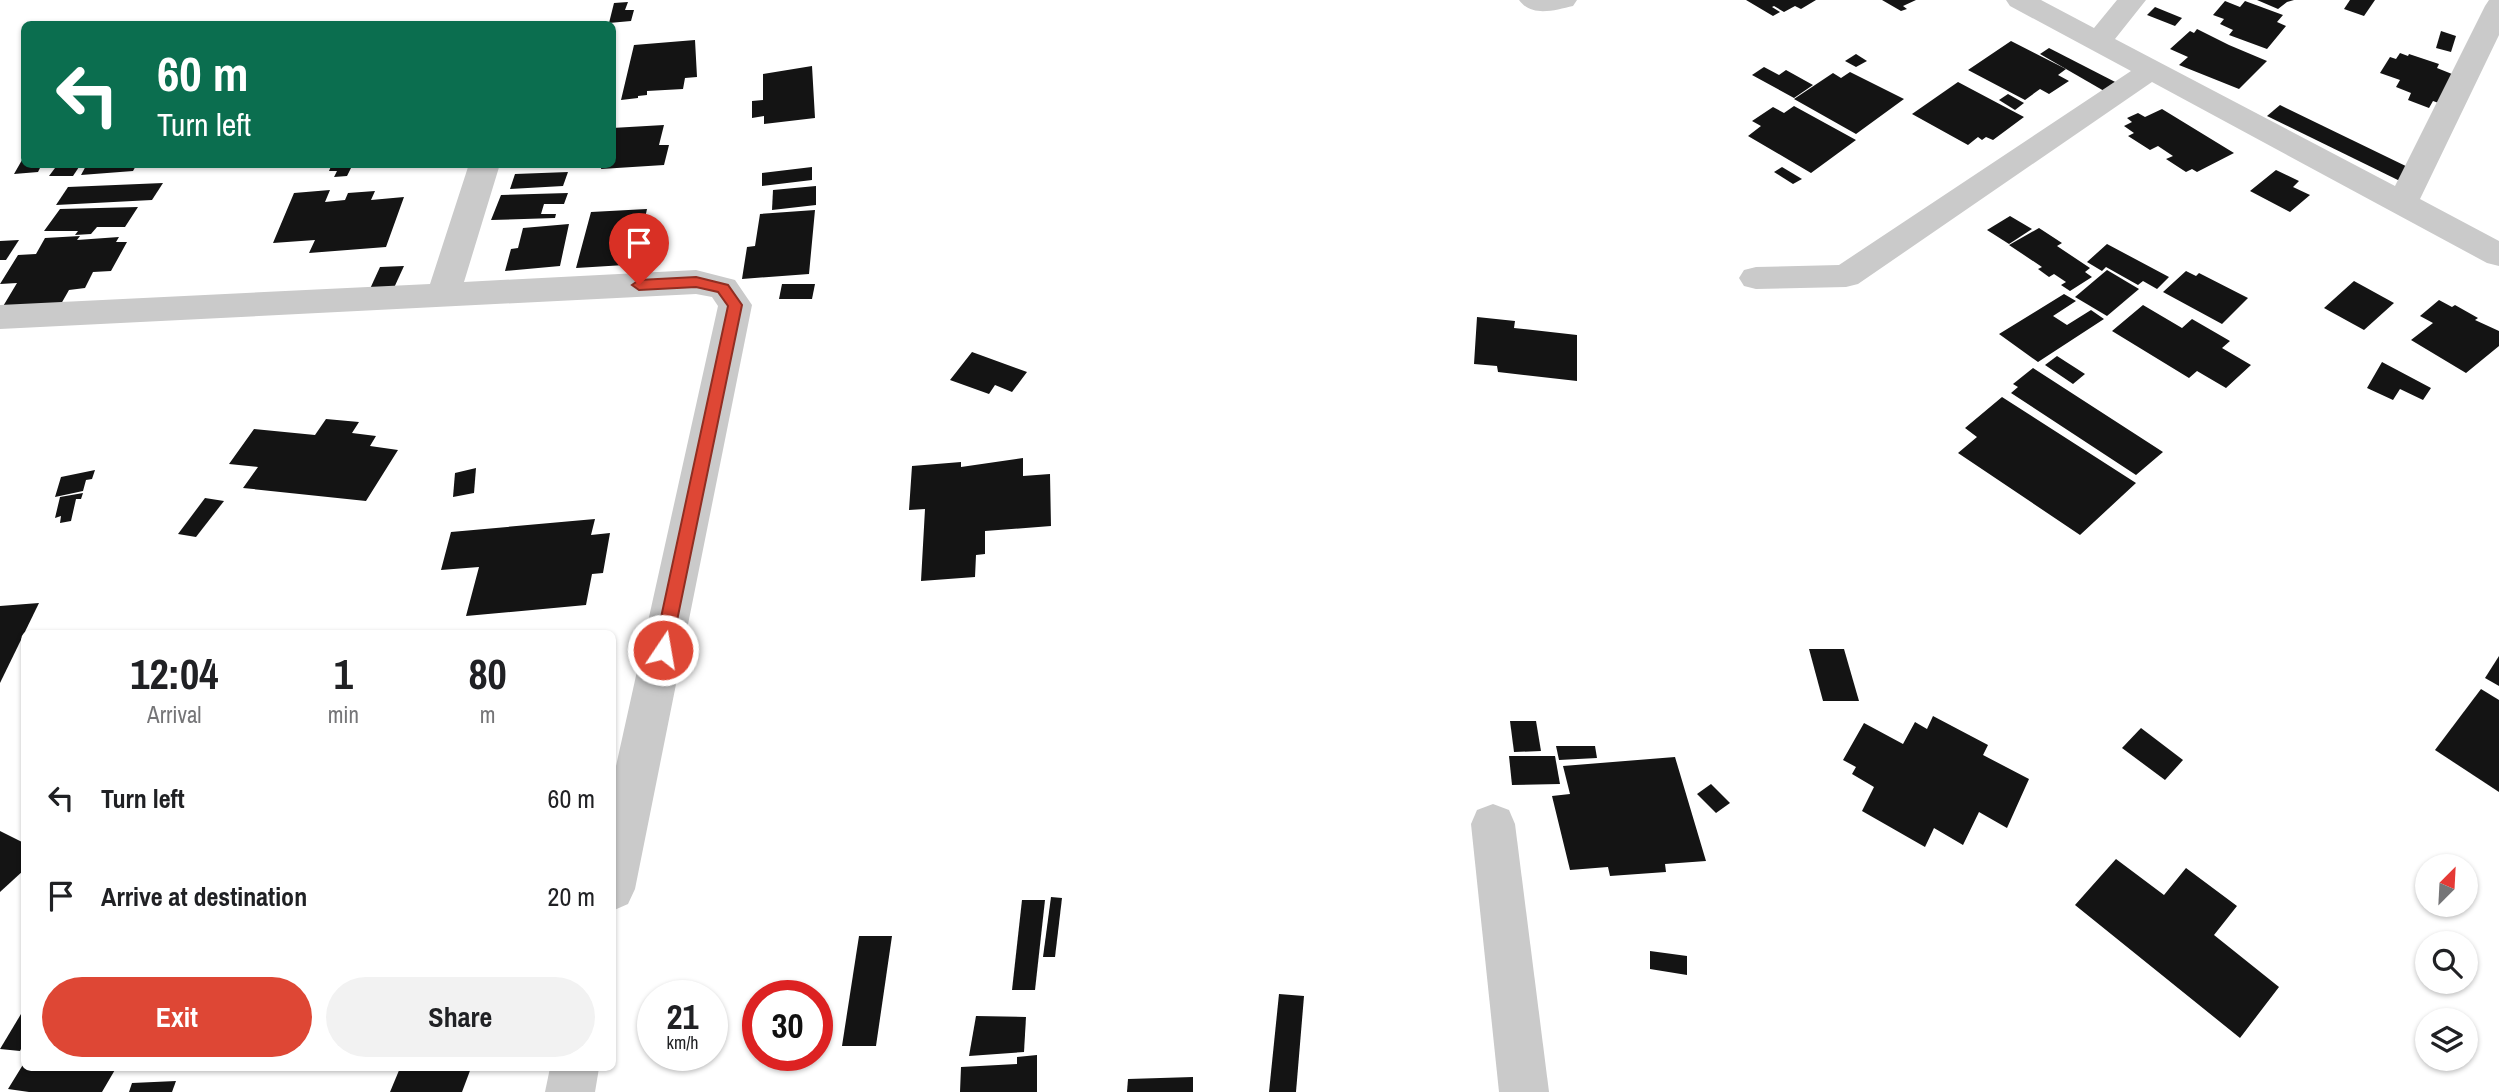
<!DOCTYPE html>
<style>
body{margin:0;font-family:"Archivo Narrow",sans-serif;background:#f2f2f2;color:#202124;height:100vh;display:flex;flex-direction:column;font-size:26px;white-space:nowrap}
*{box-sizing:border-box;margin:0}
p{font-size:23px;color:#757577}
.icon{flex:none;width:38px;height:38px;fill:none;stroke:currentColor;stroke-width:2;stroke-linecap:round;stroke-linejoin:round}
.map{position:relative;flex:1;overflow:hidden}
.drawer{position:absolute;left:21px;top:630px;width:595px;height:441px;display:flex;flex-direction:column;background:#fff;border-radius:10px;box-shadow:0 2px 5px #0004}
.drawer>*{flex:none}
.banner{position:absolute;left:21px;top:21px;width:595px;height:147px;border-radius:10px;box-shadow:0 2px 5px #0004;background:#0b6e4f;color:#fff;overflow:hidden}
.needle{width:46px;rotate:24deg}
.controls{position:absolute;left:2415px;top:854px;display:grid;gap:14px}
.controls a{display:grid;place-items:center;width:63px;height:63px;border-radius:50%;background:#fff;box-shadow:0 2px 5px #0004;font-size:35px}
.speed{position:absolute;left:637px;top:980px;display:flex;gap:14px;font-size:35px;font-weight:700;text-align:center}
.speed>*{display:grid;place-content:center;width:91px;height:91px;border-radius:50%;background:#fff;box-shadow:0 2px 5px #0004;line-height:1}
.speed small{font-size:18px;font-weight:400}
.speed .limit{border:10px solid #d22;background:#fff;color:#111}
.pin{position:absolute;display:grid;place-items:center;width:60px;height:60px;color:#fff;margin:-72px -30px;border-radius:50% 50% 50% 0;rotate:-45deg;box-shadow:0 0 7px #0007}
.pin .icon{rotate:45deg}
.me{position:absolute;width:77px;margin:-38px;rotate:12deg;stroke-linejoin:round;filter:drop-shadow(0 0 5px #0008)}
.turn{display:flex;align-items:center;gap:24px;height:147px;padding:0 21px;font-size:32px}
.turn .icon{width:91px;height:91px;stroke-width:2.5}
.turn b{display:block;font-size:49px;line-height:60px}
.eta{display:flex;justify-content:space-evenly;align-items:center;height:119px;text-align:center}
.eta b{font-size:42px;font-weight:700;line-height:49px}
.action{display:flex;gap:14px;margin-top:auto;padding:14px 21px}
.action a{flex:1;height:80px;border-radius:42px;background:#de4735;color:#fff;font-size:28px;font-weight:700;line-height:80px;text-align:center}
.action a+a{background:#f2f2f2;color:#202124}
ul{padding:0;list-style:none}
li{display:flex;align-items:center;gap:21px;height:98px;padding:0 21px}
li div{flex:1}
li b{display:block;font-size:26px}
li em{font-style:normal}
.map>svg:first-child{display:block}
</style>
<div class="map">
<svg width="2499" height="1092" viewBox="0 0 2499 1092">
<rect width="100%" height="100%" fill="#fff"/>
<g fill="#141414">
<path d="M1746,0H1816L1801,9L1795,6L1784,12L1774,6L1772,7L1780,12L1773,16Z"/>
<path d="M1882,0H1916L1903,6L1907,9L1901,11Z"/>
<path d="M2257,0H2294L2287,2L2278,9Z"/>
<path d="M2350,0H2375L2364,16L2344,9Z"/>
<path d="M2225,1L2240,7L2245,1L2283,15L2277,22L2286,26L2267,49L2229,35L2233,30L2220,24L2224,19L2213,15Z"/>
<path d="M628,2L625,10H634L631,21L609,23L614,3Z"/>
<path d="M2155,7L2182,18L2175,26L2147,15Z"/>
<path d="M2197,29L2229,45L2267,61L2239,89L2179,65L2188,57L2170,49L2190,31L2194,33Z"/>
<path d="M2441,31L2456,36L2451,52L2436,48Z"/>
<path d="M695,40L697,77L685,78L683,89L647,91V95L638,96V98L621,100L634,45Z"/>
<path d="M2011,41L2066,69L2058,75L2069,81L2049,94L2040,89L2025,100L1968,70Z"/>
<path d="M2049,48L2123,86L2111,95L2040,54Z"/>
<path d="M2400,53L2408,56L2409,54L2439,64L2437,68L2457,76L2447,106L2433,101L2429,108L2408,100L2411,93L2396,87L2400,80L2380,73L2390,57L2396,59Z"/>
<path d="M1856,54L1867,61L1856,67L1845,61Z"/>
<path d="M812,66L815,118L764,124V116L752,118V101L763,100V74Z"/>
<path d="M1764,67L1779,75L1786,70L1813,85L1794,98L1752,75Z"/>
<path d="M1850,72L1904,99L1856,134L1794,99L1833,73L1841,78Z"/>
<path d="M1958,82L2024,117L1993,140L1986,137L1982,140L1978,137L1968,145L1912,114Z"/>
<path d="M2008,94L2024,103L2015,110L1999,100Z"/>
<path d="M2280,105L2416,171L2404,183L2267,116Z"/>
<path d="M1794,106L1856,140L1811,173L1748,136L1761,126L1752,121L1773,107L1784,113Z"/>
<path d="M2162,109L2234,153L2197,172L2192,169L2186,172L2166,159L2173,156L2158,146L2150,150L2128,136L2134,133L2124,126L2132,122L2127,118L2138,113L2145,117Z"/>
<path d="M664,125L659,145H669L664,165L601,169L602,164H612V128Z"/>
<path d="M22,160H24V164H42L38,172L14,174Z"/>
<path d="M58,164H81L73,176H49Z"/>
<path d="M87,164H137L133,171L81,175Z"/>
<path d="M332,164H353L347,176L334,177L337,171H329Z"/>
<path d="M812,167V180L762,186V173Z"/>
<path d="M1782,167L1802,179L1793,184L1774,172Z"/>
<path d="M2276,170L2299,181L2293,187L2310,195L2290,212L2250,191Z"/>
<path d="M568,172L563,186L510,189L515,174Z"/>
<path d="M163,183L152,200L56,205L68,187Z"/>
<path d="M816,186V205L772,210L773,190Z"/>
<path d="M330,190L325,202L345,200L348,193L375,191L371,200L404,197L386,247L309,253L315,240L273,243L294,193Z"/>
<path d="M568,193L564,204H544L541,214H556L555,218L491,220L501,195Z"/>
<path d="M138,207L125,227H97L91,234L75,235L78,231H44L60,209Z"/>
<path d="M647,209L640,241L647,240L641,264L576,268L591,212Z"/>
<path d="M815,210L809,274L742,279L747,247L755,246L760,214Z"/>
<path d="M2010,216L2032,229L2009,244L1987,230Z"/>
<path d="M569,224L560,266L505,271L511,249L518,248L523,228Z"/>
<path d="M2039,228L2062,243L2057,246L2090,268L2085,272L2092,277L2070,291L2061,285L2066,282L2054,274L2049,277L2038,269L2042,267L2009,245Z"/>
<path d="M80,236L77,240L119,237L116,242H127L111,271L93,272L85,288L69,290L61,304L2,308L17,283L0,284L18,255L36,254L45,238Z"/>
<path d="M19,240L6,260H0V241Z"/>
<path d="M2107,244L2169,277L2157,289L2143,281L2138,285L2106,267L2102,271L2087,262Z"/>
<path d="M404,266L393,290L369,291L380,267Z"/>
<path d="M2107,270L2139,289L2107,316L2075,297Z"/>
<path d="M2186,271L2196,276L2199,273L2248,298L2222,324L2163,292Z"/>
<path d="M2354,281L2394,303L2364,330L2324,308Z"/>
<path d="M782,284H815L812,299H779Z"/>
<path d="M2064,294L2076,301L2053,316L2067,325L2091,310L2104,319L2038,362L1999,334Z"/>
<path d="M2439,300L2452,307L2455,305L2478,318L2475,320L2499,331V346L2466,373L2411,340L2433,323L2420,316Z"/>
<path d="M2143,305L2182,328L2192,319L2230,341L2222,348L2251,365L2226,388L2197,371L2189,378L2112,331Z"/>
<path d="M1477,317L1515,321L1514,328L1577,335V381L1498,372L1497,366L1474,364Z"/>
<path d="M972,352L1027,372L1012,392L995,385L989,394L950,380Z"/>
<path d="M2057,356L2085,374L2073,384L2045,365Z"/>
<path d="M2382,362L2431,388L2423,400L2400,389L2393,400L2367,388Z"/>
<path d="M2033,368L2163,452L2136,475L2011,393L2018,387L2013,384Z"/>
<path d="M2002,397L2136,483L2080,535L1958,453L1977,437L1965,428Z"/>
<path d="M326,419L359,422L352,433L376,436L370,446L398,450L366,501L243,488L258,467L229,464L254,429L315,435Z"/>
<path d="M1023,458V476L1050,474L1051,526L985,531V554L976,555L975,577L921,581L925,509L909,510L912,466L961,462V467Z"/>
<path d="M476,468L474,493L453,497L455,473Z"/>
<path d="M95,470L92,479L86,480L83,491L55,497L61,477Z"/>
<path d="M83,493L81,499H76L71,521L60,523L61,516L55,518L60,497Z"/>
<path d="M205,498L224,501L196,537L178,534Z"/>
<path d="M595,519L591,535L610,533L603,573L592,574L586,605L466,616L479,567L441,570L451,532Z"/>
<path d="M39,603L0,683V606Z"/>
<path d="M1809,649H1844L1859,701H1823Z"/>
<path d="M2499,656V686L2485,678Z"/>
<path d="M2481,689L2499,700V792L2435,750Z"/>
<path d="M1933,716L1988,745L1983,755L2029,779L2007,828L1979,812L1963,845L1934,828L1925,847L1862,811L1874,787L1852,774L1856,767L1843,760L1864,723L1903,744L1915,722L1927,729Z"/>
<path d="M1510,721H1536L1541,751L1514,752Z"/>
<path d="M2141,728L2183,760L2165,780L2122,748Z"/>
<path d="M1556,746H1595L1597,758L1559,760Z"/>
<path d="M1509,756H1555L1560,784L1512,785Z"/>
<path d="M1675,757L1706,861L1665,864L1666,872L1610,876L1608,867L1570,870L1552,796L1570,794L1563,766Z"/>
<path d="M1711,784L1730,803L1716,813L1697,794Z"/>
<path d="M0,831L24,843V870L0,892Z"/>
<path d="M2116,859L2164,895L2186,868L2237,906L2214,935L2279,987L2240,1038L2075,905Z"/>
<path d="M1051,897L1062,898L1055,957H1043Z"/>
<path d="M1022,900H1045L1035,990H1012Z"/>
<path d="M859,936H892L876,1046H842Z"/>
<path d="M1650,951L1687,956V975L1650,969Z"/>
<path d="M1279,994L1304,996L1296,1092H1269Z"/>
<path d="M24,1009V1043L20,1051L0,1049Z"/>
<path d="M976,1016L1026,1017L1024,1052L969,1056Z"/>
<path d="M1037,1055V1092H960L961,1067L1017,1064V1057Z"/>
<path d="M24,1063V1068H116L102,1092H29L8,1089Z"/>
<path d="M400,1068H471L462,1092H390Z"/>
<path d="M1193,1077V1092H1127L1128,1079Z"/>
<path d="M176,1081L172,1092H129L132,1083Z"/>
</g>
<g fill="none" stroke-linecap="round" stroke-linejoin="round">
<g fill="#cacaca" fill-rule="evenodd">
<path d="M1519,0H1577L1573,6C1555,10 1532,18 1519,0Z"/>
<path d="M2006,0H2041L2094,28L2117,0H2146L2115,39L2395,186L2485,6L2489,0H2499V35L2420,199L2499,241V266L2487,263L2152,82L1858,284L1846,287L1756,289L1744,286L1739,278L1744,270L1756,267L1839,265L2131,71L2010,6Z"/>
<path d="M469,164H500L464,282L696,270L735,280L752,305L635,889L628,904L612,911V784L718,306L712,297L696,294L0,329V305L430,284Z"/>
<path d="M1493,804L1509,810L1515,824L1549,1092H1499L1471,824L1477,810Z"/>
<path d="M550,1068H599L595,1092H545Z"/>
</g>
</g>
<path fill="#de4735" stroke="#902e22" stroke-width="2" d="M696,277L728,285L742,305L671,650L668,655L663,657L657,655L654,650L728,306L718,292L696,287L639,290L632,285L639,280Z"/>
</svg>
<div class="controls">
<a><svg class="needle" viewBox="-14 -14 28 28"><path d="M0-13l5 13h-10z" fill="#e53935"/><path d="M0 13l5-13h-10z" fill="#757577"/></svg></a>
<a><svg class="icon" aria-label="search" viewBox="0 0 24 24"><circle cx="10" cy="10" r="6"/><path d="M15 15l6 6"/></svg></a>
<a><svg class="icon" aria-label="layers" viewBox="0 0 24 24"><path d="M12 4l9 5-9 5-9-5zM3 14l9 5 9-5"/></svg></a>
</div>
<div class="speed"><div>21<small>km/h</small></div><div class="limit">30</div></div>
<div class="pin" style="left:639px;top:285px;background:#d93025"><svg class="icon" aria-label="arrive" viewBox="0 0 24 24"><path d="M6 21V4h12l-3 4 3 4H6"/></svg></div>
<svg class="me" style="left:663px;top:650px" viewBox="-20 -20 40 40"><circle r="17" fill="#de4735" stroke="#fff" stroke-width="3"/><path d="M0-11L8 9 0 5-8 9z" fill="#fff"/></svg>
<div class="banner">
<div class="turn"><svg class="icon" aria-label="left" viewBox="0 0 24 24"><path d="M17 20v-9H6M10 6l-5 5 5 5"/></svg><div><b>60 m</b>Turn left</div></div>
</div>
<section class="drawer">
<div class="eta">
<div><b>12:04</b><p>Arrival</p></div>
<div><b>1</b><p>min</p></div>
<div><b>80</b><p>m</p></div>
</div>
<ul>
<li><svg class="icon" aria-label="left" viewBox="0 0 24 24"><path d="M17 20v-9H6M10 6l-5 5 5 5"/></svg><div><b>Turn left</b></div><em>60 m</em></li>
<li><svg class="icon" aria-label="arrive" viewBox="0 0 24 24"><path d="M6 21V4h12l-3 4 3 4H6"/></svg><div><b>Arrive at destination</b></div><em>20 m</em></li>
</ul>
<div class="action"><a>Exit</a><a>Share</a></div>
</section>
</div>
